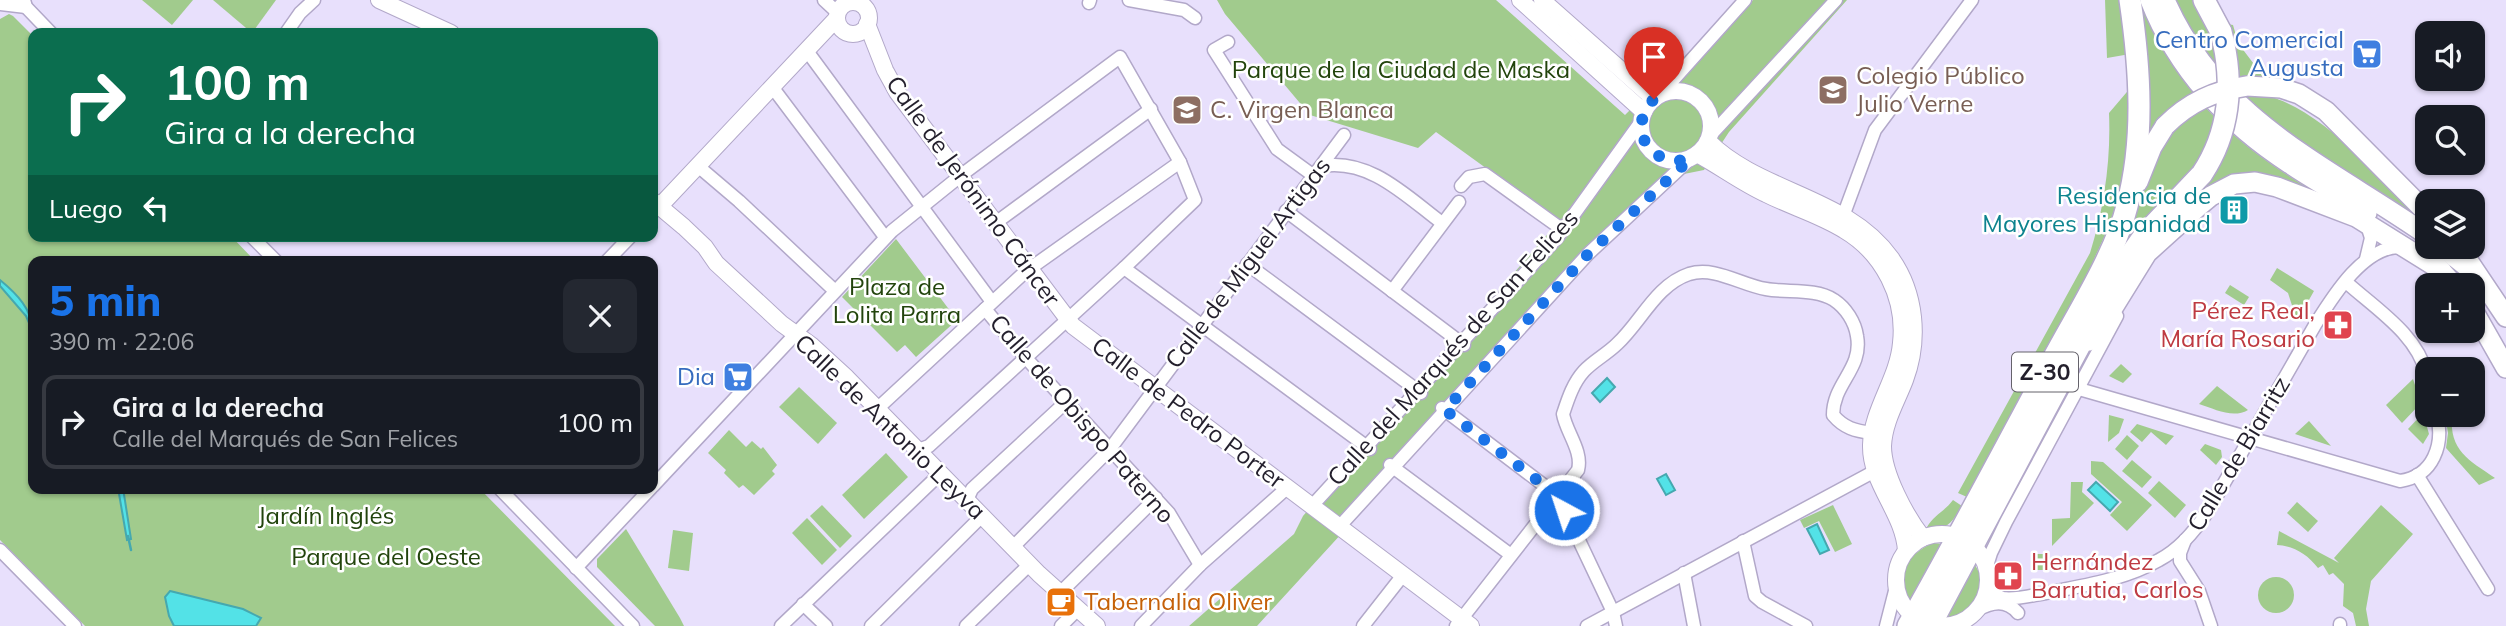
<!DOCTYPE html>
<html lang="es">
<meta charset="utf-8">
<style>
body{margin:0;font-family:Mulish,sans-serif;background:#242831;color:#f1f3f6;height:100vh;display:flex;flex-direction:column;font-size:26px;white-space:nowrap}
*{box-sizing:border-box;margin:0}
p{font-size:23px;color:#9ea1a6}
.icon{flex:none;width:38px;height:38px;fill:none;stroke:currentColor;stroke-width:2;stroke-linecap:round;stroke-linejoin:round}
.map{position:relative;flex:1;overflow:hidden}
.details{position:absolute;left:28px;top:256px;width:630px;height:238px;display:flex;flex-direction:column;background:#171b24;border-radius:14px;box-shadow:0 2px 5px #0004}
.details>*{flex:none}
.top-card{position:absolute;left:28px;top:28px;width:630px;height:214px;border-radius:14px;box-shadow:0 2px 5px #0004;background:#0b6e4f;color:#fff;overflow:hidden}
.fabs{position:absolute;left:2415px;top:21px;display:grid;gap:14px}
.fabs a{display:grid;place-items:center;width:70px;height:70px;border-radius:14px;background:#171b24;box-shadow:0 2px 5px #0004;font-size:35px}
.pin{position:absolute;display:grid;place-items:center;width:60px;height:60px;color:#fff;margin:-72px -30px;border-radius:50% 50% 50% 0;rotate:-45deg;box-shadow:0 0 7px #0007}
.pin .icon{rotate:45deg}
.me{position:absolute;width:77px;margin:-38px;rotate:320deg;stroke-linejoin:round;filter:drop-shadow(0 0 5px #0008)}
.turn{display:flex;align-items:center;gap:24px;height:147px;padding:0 21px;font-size:32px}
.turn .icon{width:91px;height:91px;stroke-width:2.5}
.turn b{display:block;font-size:49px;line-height:60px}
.then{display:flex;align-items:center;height:66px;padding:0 21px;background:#0003;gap:14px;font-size:26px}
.round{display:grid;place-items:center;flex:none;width:74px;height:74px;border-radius:14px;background:#242831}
.summary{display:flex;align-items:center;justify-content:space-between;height:119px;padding:0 21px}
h1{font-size:42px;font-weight:800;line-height:52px;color:#1a73e8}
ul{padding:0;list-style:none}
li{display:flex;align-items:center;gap:21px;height:94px;margin:0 14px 10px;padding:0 7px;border:4px solid #363941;border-radius:14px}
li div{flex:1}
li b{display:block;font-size:26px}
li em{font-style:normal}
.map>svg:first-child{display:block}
</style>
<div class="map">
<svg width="2506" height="626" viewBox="0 0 2506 626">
<rect width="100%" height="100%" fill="#e8e0fc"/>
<g fill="#a1cb8d">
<path d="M142,0H193L172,25Z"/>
<path d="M213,0H276L252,33Z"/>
<path d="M1217,0H1496L1625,115L1655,85L1680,79L1753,0H1847L1729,132L1704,170L1684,174L1601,250L1257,626H1189L1294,534L1303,516L1559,221L1436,132L1418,148L1310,115L1225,14Z"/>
<path d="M2105,0H2122L2130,54L2107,58Z"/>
<path d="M2137,0H2142C2151,19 2159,40 2169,58C2209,126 2270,166 2336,205L2268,183L2197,199V193L2128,246L2124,243L2155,157L2141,159Z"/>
<path d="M2169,0H2192L2212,28L2227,24L2233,25L2237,39L2244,51L2266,80L2269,96C2327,114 2380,178 2424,221L2396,210L2227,89Z"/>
<path d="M9,14L13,16L33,36V236H231L255,261H33V488H479L615,626H85L0,540V19Z"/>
<path d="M2132,86L2129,145L2116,206L2106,233L2085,279L1967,497L1958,493L2090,253C2104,208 2111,161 2109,113Z"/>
<path d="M896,239L957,320L916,357L905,345L897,352L842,297Z"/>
<path d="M2277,268L2314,291L2297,321L2288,293L2270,280Z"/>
<path d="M2230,285L2249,297L2244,305L2225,293Z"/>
<path d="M2121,364L2132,374L2123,383L2109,376Z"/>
<path d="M2413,379L2421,403L2402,423L2386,405Z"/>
<path d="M2217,386L2248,410C2233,419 2215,409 2199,404Z"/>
<path d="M799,387L837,423L818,444L779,407Z"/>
<path d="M2423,413L2429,434L2423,444L2408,429Z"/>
<path d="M2109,415L2124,419L2119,433L2108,442Z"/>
<path d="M2445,415H2452C2449,451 2469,460 2495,478L2479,485L2446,448L2448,433Z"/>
<path d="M2309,421L2331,446L2295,434Z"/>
<path d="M2137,424L2174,436L2166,445L2151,432L2142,442L2130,432Z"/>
<path d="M729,430L746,447L752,441L761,449L763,447L777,465L772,471L775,474L754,495L743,485L739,488L724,473L726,470L708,453Z"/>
<path d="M2127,435L2139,446L2127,460L2115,449Z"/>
<path d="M2205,444L2221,450L2222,457L2216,465L2200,450Z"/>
<path d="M886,453L908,477L864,519L842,495Z"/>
<path d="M2132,460L2152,477L2142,488L2122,471Z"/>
<path d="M2091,461L2103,462L2152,505L2127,531L2110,515L2122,502L2091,474Z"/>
<path d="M2159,481L2186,505L2175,518L2148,493Z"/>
<path d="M2071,482H2083L2082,492L2094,503L2052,546V519L2070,518Z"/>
<path d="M1953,500L1962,506C1954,520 1945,534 1927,527C1934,515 1945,511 1953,500Z"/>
<path d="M2297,502L2318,521L2308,532L2287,513Z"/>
<path d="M822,505L852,536L840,548L810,516Z"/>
<path d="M1833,505L1852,544L1835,552L1819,521L1804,528L1800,520Z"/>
<path d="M2381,505L2413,534L2371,581L2366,609L2369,626H2356L2353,613L2343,606L2344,584L2333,573L2329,575L2323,565L2318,568C2307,554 2294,546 2277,545L2279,531L2339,563L2334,558Z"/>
<path d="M807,518L837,550L822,565L792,533Z"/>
<path d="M626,529L680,618L684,626H655L597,567V559Z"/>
<path d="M673,530L693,533L689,571L668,568Z"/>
<path d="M1933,543L1944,544L1910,606C1892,580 1906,554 1933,543Z"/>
<path d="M2032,554H2049V559H2043V570H2033Z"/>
<path d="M1974,563L1981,576C1981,600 1970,619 1944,620Z"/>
<circle cx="2276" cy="595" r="18"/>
</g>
<g fill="#53e2e7" stroke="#45a8af" stroke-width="2">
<path d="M0,280C16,293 33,310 33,332L26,316L0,286Z"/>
<path d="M1607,378L1615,387L1600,402L1592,393Z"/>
<path d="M1666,474L1675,490L1666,495L1657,479Z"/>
<path d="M2096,482L2118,502L2110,511L2088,490Z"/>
<path d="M118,488H123L131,539L127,540Z"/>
<path d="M1817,524L1829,550L1820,554L1807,529Z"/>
<path d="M170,591L243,609L261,618L256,626H174L169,616L165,597Z"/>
</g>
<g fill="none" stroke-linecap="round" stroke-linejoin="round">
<path stroke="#45a8af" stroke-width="2.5" d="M128,536L131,550"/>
<g stroke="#b2a8c9" stroke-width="15">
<g id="minor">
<path d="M24,0L26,7L51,33"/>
<path d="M824,0L838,13"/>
<path d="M1129,0L1184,10L1195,18"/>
<path d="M1089,3L1090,0"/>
<path d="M0,4L26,7"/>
<path d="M286,33L300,13L314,0"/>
<path d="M1228,42L1214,50L1277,149L1314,176"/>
<path d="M807,51L992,302"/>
<path d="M773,88L885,237"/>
<path d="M1659,96L1745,0"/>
<path d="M1709,137L1836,0"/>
<path d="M1322,166C1370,158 1407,197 1442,223"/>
<path d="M699,167L739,201L835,291"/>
<path d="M1461,186L1469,177L1485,174L1563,230"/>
<path d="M1286,211L1464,345"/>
<path d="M2366,222L2371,238L2366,259"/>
<path d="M994,224L1151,109"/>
<path d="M1845,224V211L1875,130L1972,0"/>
<path d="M251,236L276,261"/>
<path d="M607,261L631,236"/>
<path d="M1247,264L1421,393"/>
<path d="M1124,268L1370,449"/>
<path d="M2346,282C2376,309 2417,334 2427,375"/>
<path d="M1392,291L1459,202"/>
<path d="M985,309L1025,357L1169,513L1200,565"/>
<path d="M2079,389L2400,481C2434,476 2444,444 2437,415"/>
<path d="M1442,408L1558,496L1613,612L1616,626"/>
<path d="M877,409L1025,272L1180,162"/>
<path d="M1390,465L1511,555"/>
<path d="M2417,475L2488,589"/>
<path d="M653,486L892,231L964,173L1120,57L1180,162L1195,200L1124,268L929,446L918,450"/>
<path d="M499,488L633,626"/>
<path d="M967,500L972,489L1066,402"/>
<path d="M1311,507L1557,238L1642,120"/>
<path d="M1339,527L1588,254L1690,159"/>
<path d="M2185,540L2180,553V561L2199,591L2211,626"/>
<path d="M1743,541L1755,596L1762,602L1806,626"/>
<path d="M1013,547L1110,449L1344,135"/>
<path d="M0,550L75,626"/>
<path d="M576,568L651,488"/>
<path d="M1986,569L1991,553L2006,522L2117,316"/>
<path d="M1684,573L1694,626"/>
<path d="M1988,584C1991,590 1996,596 2003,598C2016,600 2033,595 2046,593C2085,585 2124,580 2159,560C2180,549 2195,531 2208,511L2315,325C2333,296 2365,244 2403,247"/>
<path d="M1060,593L1156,498"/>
<path d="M803,604L826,626"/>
<path d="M1977,610C1992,602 2006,599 2018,613"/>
<path d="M781,626L941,473"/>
<path d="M871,626L982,516"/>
<path d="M966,626L1030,564"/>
<path d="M1061,626L1078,609"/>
<path d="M1141,626L1200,565L1287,488"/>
<path d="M1363,626L1403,575"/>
<path d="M1456,626L1578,470C1583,451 1566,432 1563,414C1568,399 1573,383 1584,371C1593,361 1607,354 1617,344C1641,322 1656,285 1689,274C1715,266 1741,285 1766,289C1788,293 1815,288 1834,300C1846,308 1855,322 1857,336C1863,369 1833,383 1833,415C1844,428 1855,431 1872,433"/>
<path d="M1587,626L1875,471"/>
<path d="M1886,626L1896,587"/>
<path d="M1947,626L1948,625"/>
<path d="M2340,626V624"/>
</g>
</g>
<g stroke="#b2a8c9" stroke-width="18">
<g id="tertiary">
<path d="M379,0L451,33"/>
<path d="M1520,0L1644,112"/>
<path d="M1542,0L1654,99"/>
<circle cx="853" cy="18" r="16"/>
<path d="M867,24L885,70L897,92L1073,326L1471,626"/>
<circle cx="1676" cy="126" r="35"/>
<path d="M1708,141C1760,193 1847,196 1891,258C1916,293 1920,340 1905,380C1897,401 1884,422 1883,446C1883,474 1906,516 1923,538"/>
<path d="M1697,154C1721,167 1742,183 1766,194C1792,207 1820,215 1844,230C1883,253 1906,298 1901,343C1898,379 1872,409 1871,445C1870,484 1904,513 1906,551"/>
<path d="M653,201L684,227L705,247L716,263L782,324L811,345L847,378L1039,574L1097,626"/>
<path d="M659,207L837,18"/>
<circle cx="1942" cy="580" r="46"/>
</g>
</g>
<g stroke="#b2a8c9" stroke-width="22">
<g id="primary">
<path d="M2150,0C2177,69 2228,124 2290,164C2315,181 2342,195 2367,213"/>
<path d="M2165,0C2217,120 2326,165 2427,235"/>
<path d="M2247,86L2281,88L2299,94L2326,111L2427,213"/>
<path d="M2138,182L2152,147L2165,126"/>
<path d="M2442,247L2466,266"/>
<path d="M2459,247L2506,317"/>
<path d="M2433,262L2454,285"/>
<path d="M2473,310L2506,368"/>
<path d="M2089,341L2108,316L2147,253L2199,206L2211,196L2234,184L2255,182L2277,187L2356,217L2441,270"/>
</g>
</g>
<g stroke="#b2a8c9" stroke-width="24">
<g id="trunk">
<path d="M2204,0L2221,32"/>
<path d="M1908,626C1958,538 2005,448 2053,359C2077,314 2115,255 2127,206C2145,139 2140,68 2130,0"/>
<path d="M1930,626L2121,268L2146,233L2202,174"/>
</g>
</g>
<use href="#minor" stroke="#fff" stroke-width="12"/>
<use href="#tertiary" stroke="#fff" stroke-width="16"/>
<use href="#primary" stroke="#fff" stroke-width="19"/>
<use href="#trunk" stroke="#fff" stroke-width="21"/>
<g stroke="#b2a8c9" stroke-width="22" stroke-linecap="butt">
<path id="primary-bridge" d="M2165,126C2189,102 2214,91 2247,86"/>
</g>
<g stroke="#b2a8c9" stroke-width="24" stroke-linecap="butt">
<path id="trunk-bridge" d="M2202,174C2231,130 2234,82 2221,32"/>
</g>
<use href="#primary-bridge" stroke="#fff" stroke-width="19"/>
<use href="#trunk-bridge" stroke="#fff" stroke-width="21"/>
</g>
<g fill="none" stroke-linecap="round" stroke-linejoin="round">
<path stroke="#1a73e8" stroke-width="12" stroke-dasharray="0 21.6" d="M1564,510L1558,496L1445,410L1588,254L1690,159C1650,169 1625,128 1654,99"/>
</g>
<defs>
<g id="supermarket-square" transform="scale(1.575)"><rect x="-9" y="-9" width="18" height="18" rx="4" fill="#3f7fe0" stroke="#fff"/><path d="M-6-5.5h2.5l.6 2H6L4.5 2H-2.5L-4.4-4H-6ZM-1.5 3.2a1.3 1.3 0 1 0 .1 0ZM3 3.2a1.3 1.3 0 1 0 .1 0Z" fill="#fff"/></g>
<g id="school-square" transform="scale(1.575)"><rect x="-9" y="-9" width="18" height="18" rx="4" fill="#8d6e63" stroke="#fff"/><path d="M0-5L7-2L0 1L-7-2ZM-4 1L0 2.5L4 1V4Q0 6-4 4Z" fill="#fff"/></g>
<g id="university-square" transform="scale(1.575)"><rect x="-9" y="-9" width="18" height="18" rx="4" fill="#8d6e63" stroke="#fff"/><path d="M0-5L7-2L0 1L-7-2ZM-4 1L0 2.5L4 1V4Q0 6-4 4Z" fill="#fff"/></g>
<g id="building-square" transform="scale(1.575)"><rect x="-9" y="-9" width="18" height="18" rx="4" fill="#0f9aa8" stroke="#fff"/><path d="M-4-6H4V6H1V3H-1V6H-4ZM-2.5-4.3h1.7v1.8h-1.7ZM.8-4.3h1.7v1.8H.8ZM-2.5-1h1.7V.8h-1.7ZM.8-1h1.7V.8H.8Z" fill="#fff"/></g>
<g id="pharmacy-square" transform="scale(1.575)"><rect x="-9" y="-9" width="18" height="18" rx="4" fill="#e0444e" stroke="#fff"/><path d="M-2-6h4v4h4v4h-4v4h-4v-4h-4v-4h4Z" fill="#fff"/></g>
<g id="cafe-square" transform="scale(1.575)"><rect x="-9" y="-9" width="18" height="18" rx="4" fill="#e8710a" stroke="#fff"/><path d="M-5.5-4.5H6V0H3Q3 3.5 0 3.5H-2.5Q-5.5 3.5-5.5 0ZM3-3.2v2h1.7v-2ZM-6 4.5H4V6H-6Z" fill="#fff"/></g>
</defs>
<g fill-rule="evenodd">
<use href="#supermarket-square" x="2367" y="54"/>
<use href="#school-square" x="1833" y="90"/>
<use href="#university-square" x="1187" y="110"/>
<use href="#building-square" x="2234" y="210"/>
<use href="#pharmacy-square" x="2338" y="325"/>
<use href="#supermarket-square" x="738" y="377"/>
<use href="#pharmacy-square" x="2008" y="576"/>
<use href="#cafe-square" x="1061" y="602"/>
</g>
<g text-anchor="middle" stroke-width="5" stroke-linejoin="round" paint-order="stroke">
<rect fill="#fff" stroke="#65626b" stroke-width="2" x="2012" y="352.5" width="66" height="39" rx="5"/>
<g font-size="23" font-weight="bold" fill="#231f2c">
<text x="2045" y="380">Z-30</text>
</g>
<g font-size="24" fill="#366cbe" stroke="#fff" text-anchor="end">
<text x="2344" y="48">Centro Comercial<tspan x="2344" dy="28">Augusta</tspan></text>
<text x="715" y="385">Dia</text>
</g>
<g font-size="24" fill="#22440c" stroke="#fff">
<text x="1401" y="78">Parque de la Ciudad de Maska</text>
<text x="897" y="295">Plaza de<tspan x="897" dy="28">Lolita Parra</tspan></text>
<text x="326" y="524">Jardín Inglés</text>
<text x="386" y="565">Parque del Oeste</text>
</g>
<g font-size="24" fill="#785e54" stroke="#fff" text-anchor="start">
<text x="1856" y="84">Colegio Público<tspan x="1856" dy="28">Julio Verne</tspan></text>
<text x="1210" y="118">C. Virgen Blanca</text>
</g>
<g font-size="24" fill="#231f2c" stroke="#fff">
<text transform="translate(973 191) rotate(54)" y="8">Calle de Jerónimo Cáncer</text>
<text transform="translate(1248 263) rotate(-53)" y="8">Calle de Miguel Artigas</text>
<text transform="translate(1453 348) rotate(-48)" y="8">Calle del Marqués de San Felices</text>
<text transform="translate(1188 413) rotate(37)" y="8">Calle de Pedro Porter</text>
<text transform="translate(1082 419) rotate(49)" y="8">Calle de Obispo Paterno</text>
<text transform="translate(890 427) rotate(44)" y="8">Calle de Antonio Leyva</text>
<text transform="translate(2239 454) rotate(-59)" y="8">Calle de Biarritz</text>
</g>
<g font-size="24" fill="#0d838f" stroke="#fff" text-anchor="end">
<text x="2211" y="204">Residencia de<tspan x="2211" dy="28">Mayores Hispanidad</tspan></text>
</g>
<g font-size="24" fill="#be3a42" stroke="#fff" text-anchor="end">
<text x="2315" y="319">Pérez Real,<tspan x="2315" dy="28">María Rosario</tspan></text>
<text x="2031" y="570" text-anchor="start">Hernández<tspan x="2031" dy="28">Barrutia, Carlos</tspan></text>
</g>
<g font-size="24" fill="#c56008" stroke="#fff" text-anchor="start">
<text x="1084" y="610">Tabernalia Oliver</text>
</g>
</g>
</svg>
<div class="fabs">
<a><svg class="icon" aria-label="sound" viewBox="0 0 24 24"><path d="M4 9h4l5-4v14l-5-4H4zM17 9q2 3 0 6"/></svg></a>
<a><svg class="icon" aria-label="search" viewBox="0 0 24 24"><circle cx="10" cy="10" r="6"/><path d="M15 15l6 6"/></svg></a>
<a><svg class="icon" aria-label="layers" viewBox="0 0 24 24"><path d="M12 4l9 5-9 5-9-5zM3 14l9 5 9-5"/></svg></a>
<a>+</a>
<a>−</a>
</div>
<div class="pin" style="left:1654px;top:99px;background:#d93025"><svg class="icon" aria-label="arrive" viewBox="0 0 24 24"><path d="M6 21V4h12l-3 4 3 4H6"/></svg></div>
<svg class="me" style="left:1564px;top:510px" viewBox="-20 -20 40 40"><circle r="17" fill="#1a73e8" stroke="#fff" stroke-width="3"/><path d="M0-11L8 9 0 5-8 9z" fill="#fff"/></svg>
<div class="top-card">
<div class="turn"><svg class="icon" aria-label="right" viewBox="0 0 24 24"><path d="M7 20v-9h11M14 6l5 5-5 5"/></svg><div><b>100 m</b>Gira a la derecha</div></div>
<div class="then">Luego<svg class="icon" aria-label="left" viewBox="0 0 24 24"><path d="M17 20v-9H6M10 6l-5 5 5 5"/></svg></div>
</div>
<section class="details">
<div class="summary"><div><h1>5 min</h1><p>390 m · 22:06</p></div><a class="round"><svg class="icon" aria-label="close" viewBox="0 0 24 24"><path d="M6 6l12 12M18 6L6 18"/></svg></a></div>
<ul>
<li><svg class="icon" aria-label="right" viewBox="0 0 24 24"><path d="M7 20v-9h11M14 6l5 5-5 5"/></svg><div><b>Gira a la derecha</b><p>Calle del Marqués de San Felices</p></div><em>100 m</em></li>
</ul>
</section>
</div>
